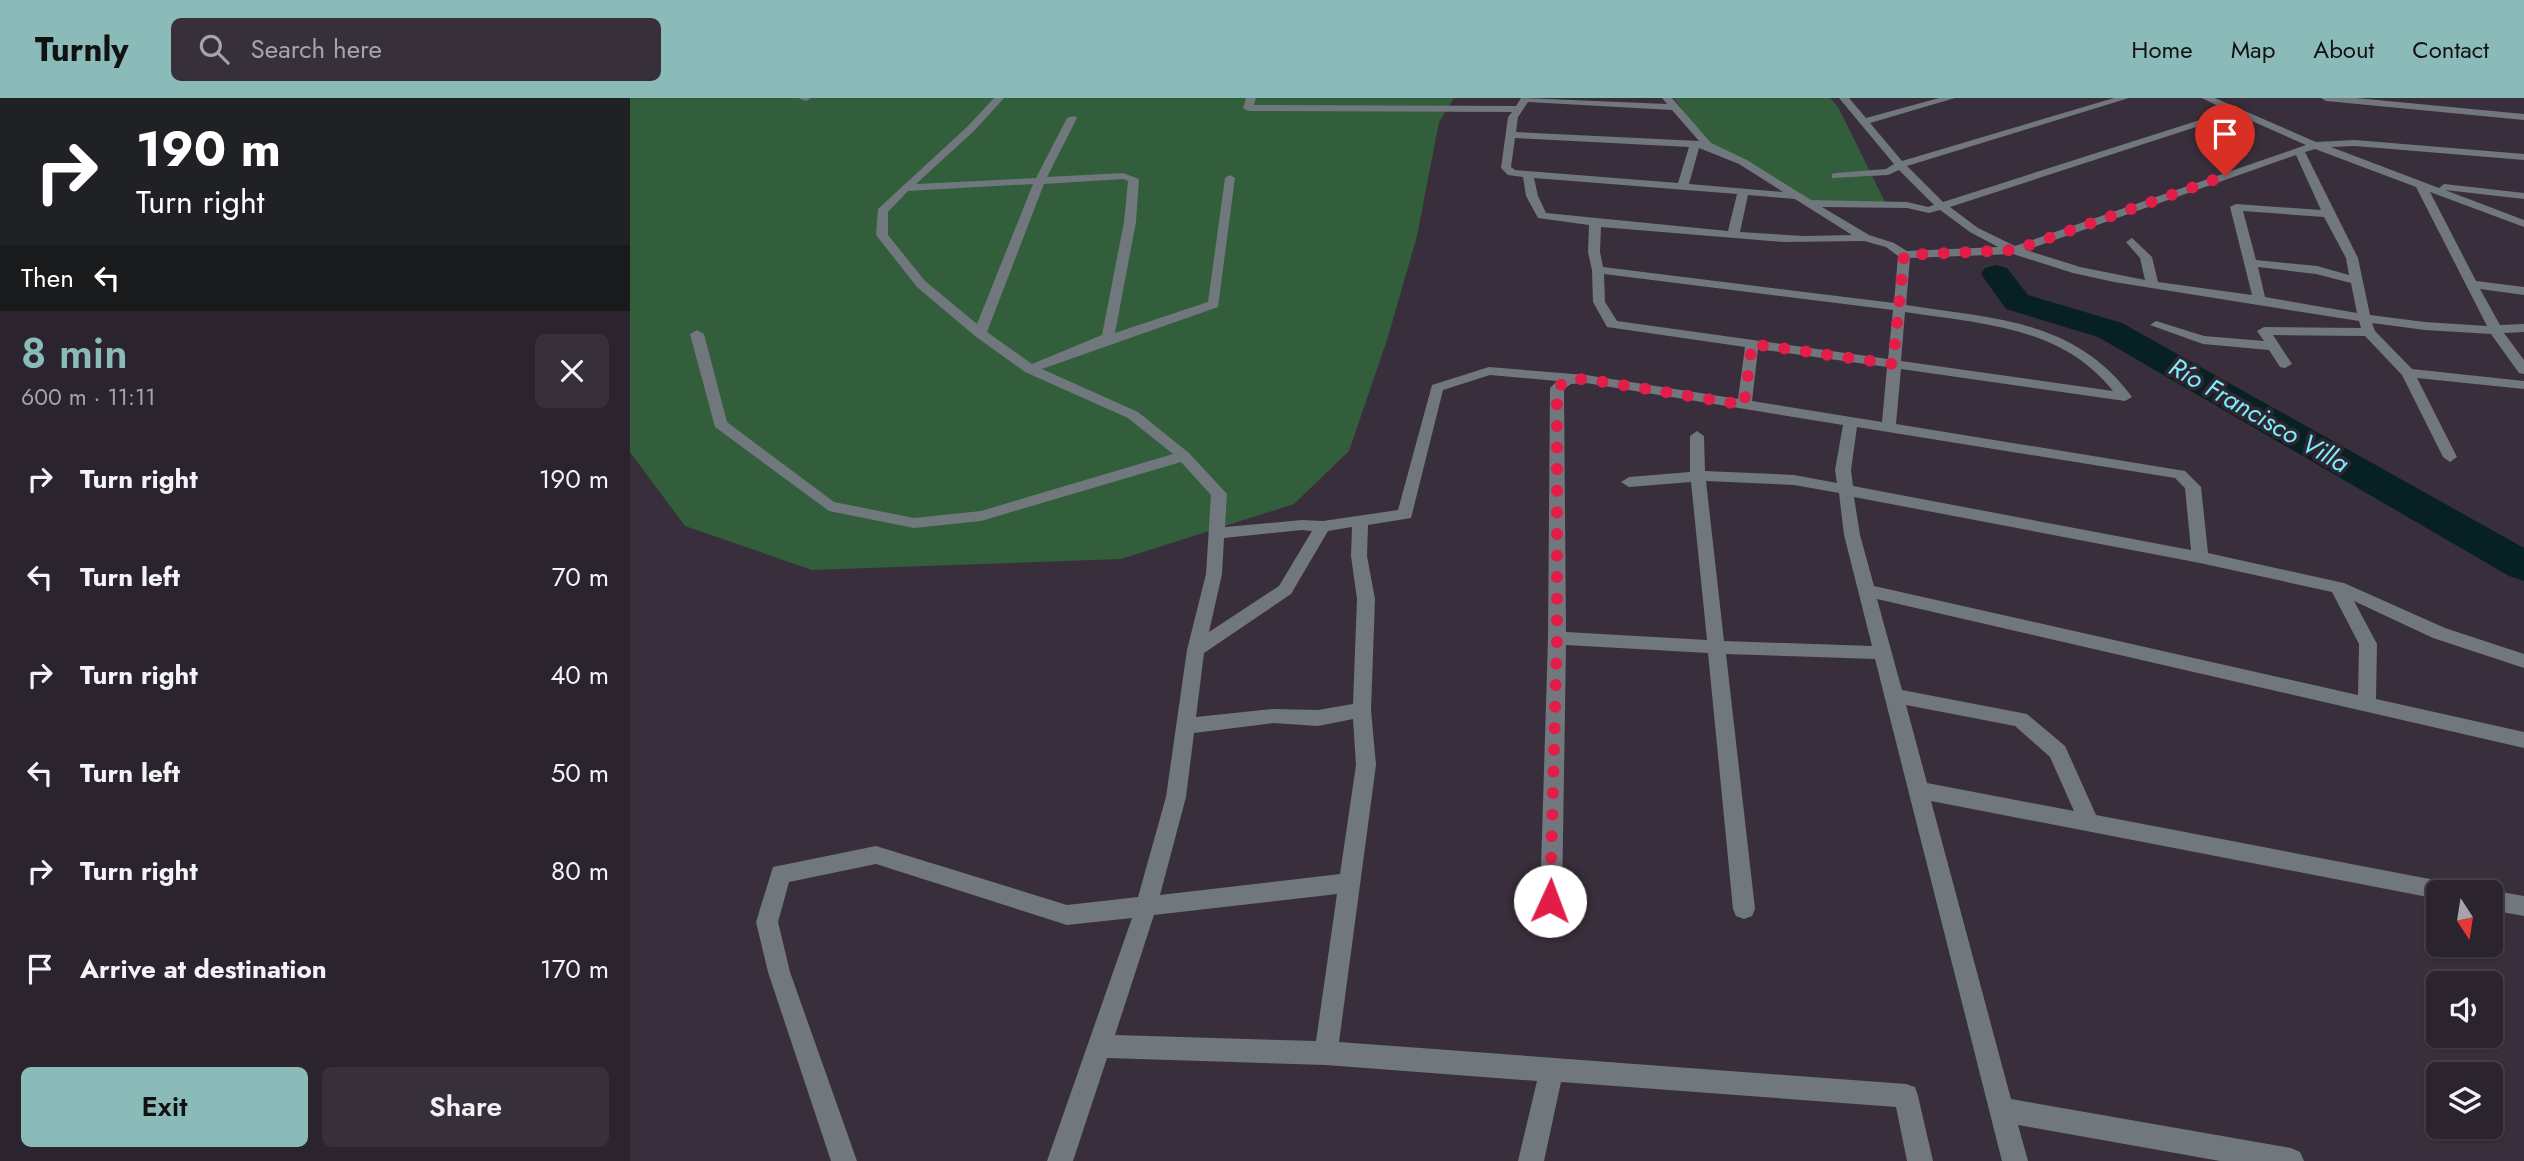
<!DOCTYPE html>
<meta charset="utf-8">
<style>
body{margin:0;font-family:Jost,sans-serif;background:#372f39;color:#f1f3f6;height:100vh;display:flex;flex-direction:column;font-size:26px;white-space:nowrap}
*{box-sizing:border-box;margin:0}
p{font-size:23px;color:#a6a4aa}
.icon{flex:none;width:38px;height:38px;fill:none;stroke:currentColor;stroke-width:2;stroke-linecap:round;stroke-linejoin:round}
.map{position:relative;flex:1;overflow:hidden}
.details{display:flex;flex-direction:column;background:#2b232d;width:630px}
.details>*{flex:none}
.guide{background:#202124;color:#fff;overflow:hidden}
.needle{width:46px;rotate:168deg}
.tools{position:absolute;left:1796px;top:782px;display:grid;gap:14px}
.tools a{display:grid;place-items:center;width:77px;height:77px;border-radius:10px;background:#2b232d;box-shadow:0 2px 5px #0004,0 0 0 2px #474049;font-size:35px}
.pin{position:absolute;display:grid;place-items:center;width:60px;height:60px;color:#fff;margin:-72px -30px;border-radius:50% 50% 50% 0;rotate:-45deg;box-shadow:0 0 7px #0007}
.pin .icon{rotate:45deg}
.me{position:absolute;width:77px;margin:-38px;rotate:2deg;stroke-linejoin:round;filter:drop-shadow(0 0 5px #0008)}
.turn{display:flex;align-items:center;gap:24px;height:147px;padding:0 21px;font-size:32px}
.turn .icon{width:91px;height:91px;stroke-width:2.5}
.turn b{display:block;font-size:49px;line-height:60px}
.then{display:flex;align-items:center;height:66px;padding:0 21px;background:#0003;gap:14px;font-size:26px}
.round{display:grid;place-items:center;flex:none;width:74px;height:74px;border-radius:10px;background:#372f39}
.head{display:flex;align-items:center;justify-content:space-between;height:119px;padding:0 21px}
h1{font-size:42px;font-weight:600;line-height:52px;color:#8bbbb9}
.button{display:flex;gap:14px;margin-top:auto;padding:14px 21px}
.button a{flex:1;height:80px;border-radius:10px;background:#8bbbb9;color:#111;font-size:28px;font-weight:600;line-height:80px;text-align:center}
.button a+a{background:#372f39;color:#f1f3f6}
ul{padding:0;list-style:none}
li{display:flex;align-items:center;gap:21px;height:98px;padding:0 21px}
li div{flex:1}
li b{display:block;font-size:26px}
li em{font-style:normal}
header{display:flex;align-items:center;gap:42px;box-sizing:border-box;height:98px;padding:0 35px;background:#8bbbb9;color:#111}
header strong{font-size:33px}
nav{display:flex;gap:38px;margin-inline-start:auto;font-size:24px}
.search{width:490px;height:63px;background:#372f39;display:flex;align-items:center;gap:18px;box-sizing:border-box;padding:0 24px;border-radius:10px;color:#a6a4aa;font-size:26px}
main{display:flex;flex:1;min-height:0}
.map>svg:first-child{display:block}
</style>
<header>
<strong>Turnly</strong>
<div class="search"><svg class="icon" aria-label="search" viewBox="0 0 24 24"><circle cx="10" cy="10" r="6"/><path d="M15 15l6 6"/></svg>Search here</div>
<nav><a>Home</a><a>Map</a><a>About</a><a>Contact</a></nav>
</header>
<main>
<section class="details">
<div class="guide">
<div class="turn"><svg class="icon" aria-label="right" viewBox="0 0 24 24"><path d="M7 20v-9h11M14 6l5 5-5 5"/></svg><div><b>190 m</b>Turn right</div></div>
<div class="then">Then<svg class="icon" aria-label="left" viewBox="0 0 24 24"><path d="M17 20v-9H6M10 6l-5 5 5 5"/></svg></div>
</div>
<div class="head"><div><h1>8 min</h1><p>600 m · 11:11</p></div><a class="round"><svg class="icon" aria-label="close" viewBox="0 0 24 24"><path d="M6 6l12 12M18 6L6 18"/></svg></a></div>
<ul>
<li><svg class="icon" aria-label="right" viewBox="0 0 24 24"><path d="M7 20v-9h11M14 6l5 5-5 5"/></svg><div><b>Turn right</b></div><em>190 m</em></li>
<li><svg class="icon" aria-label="left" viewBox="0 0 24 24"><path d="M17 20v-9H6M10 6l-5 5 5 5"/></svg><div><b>Turn left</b></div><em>70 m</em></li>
<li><svg class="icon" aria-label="right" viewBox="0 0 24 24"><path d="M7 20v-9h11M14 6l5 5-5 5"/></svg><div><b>Turn right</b></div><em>40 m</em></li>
<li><svg class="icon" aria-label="left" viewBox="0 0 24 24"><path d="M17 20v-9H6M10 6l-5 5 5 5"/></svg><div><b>Turn left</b></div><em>50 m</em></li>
<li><svg class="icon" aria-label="right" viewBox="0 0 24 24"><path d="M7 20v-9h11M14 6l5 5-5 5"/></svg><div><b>Turn right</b></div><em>80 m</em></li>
<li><svg class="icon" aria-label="arrive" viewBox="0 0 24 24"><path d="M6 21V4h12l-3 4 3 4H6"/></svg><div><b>Arrive at destination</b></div><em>170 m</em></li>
</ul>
<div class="button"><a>Exit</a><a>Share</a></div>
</section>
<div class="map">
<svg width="1894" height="1063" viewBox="0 0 1894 1063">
<rect width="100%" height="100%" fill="#392f3c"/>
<g fill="#325e3c">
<path d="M0,0H824L809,24L787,138L758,239L719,353L664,406L491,461L182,472L55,428L0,354Z"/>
<path d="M1044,0H1200L1208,9L1255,104L1166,102L1114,66L1076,45Z"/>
</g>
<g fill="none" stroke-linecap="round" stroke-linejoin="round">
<path fill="#072023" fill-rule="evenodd" d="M1366,167L1377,170L1398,197L1492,225L1894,450V483L1879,478L1468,239L1376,211L1351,176L1355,170Z"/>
<g fill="#70777d" fill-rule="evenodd">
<path d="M168,0H181L176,3Z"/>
<path d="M364,0H374L345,32L286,86L406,80L437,20L445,18L447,20L417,79L493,75L509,81L506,124L485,235L578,204L595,80L600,77L605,80L588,209L412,271L508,314L559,355L597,396L595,429L672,422L693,423L768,412L802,287L859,269L956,277L1108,301L1115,249L977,229L963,204L962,172L958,154L959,127L908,120L896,98L893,79L878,77L871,70L878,19L882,14L618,13L613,10L616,0H626L624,7L886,8L891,0L1037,6L1032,0H1042L1081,45L1117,62L1181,102L1277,104L1298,109L1304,107L1269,72L1258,77L1202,80V76L1206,75L1256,71L1264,66L1209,0H1219L1236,20L1309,0H1325L1240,25L1272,63L1484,0H1499L1277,68L1313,104L1598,13L1572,0H1585L1686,44L1725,42L1894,56V62L1725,48L1701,49L1809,90L1814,86L1894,95V101L1815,92L1894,122V129L1800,94L1846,183L1894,189V197L1850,191L1870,227L1894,226V234L1874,235L1894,262V276L1889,275L1861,236L1795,232L1742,225L1745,233L1782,271L1894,283V291L1787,280L1827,359L1820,364L1813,359L1772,277L1735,238L1643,237L1662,266L1655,270L1650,269L1639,252L1573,246L1520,227L1526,223L1574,238L1634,243L1627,233L1634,229L1731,230L1729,223L1484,184L1443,175L1383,156L1280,160L1276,207C1364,221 1445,221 1502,299L1495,303L1271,271L1266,326L1555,373L1571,389L1578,455L1714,485L1815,530L1894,556V570L1803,540L1724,503L1747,546L1746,601L1894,634V650L1247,501L1272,592L1397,616L1435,648L1466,717L1831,787L1833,794H1808V801L1301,703L1381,1001L1661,1050L1670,1054L1674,1063H1590L1388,1027L1398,1063H1372L1245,561L1096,556L1125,811L1122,818L1114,821L1106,818L1103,811L1078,555L936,547L932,803L929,810L921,813L913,810L910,803L918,540L920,290L927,283L860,277L813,292L781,420L738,427L737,458L745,501L741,612L746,667L709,944L1276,986L1285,989L1288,998L1303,1063H1277L1266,1009L931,984L914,1063H888L907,983L696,967L477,960L443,1063H417L502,820L437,827L246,766L159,784L148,824L160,874L227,1063H201L138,874L126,824L143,769L246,748L437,807L508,799L536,699L557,552L576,476L581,397L551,364L351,423L284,430L199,413L85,329L60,236L67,232L74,236L97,324L204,404L284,420L351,413L543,356L498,320L395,274L345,238L287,189L246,137L248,111L338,28ZM898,4L1042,12L1069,43L886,34L888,19ZM1606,16L1676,47L1385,148L1348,130L1320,109ZM885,40L1059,49L1048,85L885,72L881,69ZM1069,50L1109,66L1153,94L1059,86ZM1685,51L1786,89L1857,228L1795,224L1740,217L1728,160L1675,54ZM1666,57L1691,112L1606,106L1600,109L1622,197L1528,184L1522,159L1502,140L1496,144L1510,160L1515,182L1450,169L1396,152ZM904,80L1107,96L1098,133L916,115L908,98ZM493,81L498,83L494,124L472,237L402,266L357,234L414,86ZM403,86L347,226L295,183L258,137V114L278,93ZM1118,97L1165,101L1222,137L1174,138L1110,134ZM1192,109L1277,110L1299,115L1310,112L1340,134L1368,149L1277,153L1264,145L1239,137ZM1613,113L1694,119L1716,160L1719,177L1687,168L1626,162ZM971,129L1154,144L1234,143L1256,149L1268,158L1264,205L973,169L970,154ZM1628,169L1686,176L1721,185L1727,215L1635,199ZM974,176L1263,212L1258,261L987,223L975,204ZM1275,214C1352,226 1431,228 1483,293L1271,263ZM1128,251L1257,269L1252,324L1122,303ZM956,285L1213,327L1205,372L1207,385L1164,377L1075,373L1074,338L1067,333L1060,338V374L999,379L991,384L999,389L1061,384L1077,542L936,534L934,291L941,286ZM1227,329L1545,380L1555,390L1561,452L1223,388L1221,372ZM1076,383L1164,387L1209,395L1214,437L1242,548L1094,543ZM1224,399L1570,465L1702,494L1729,546L1728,597L1244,488L1230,437ZM722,429L721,458L727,501L723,606L688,612L643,611L566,619L574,555L661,496L698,433ZM672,432L682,433L649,488L579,534L592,476L594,440ZM1276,607L1385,628L1420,659L1444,713L1297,685ZM723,621L726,667L710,776L530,797L556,699L564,635L643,625L688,628ZM707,796L686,943L485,937L524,817Z"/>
<path d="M1691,0H1726L1894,16V22L1696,3Z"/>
<path d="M1860,792L1894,798V818L1860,812V794H1854Z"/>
</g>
</g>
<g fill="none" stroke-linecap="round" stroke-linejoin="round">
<path stroke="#e11d48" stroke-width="12" stroke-dasharray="0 21.6" d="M920,803L927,540V290L937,282L956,281L1114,307L1122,246L1263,266L1274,157L1385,152L1595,78"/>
</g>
<g text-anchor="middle" stroke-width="7" stroke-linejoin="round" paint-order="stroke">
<g font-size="26" font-style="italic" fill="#7aedff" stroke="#2f2531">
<text transform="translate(1629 317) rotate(30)" y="9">Río Francisco Villa</text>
</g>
</g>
</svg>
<div class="tools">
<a><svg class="needle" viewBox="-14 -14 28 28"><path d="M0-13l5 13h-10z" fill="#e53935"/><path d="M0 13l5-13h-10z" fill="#a6a4aa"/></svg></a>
<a><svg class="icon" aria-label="sound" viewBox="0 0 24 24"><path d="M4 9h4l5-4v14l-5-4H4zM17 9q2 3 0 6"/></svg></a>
<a><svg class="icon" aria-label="layers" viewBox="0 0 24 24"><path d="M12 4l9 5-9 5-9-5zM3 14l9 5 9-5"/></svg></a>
</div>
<div class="pin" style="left:1595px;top:78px;background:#d93025"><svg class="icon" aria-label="arrive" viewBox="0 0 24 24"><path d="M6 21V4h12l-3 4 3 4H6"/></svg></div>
<svg class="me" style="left:920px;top:803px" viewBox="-20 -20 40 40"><circle r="19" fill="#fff"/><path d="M0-13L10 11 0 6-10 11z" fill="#e11d48"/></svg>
</div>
</main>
